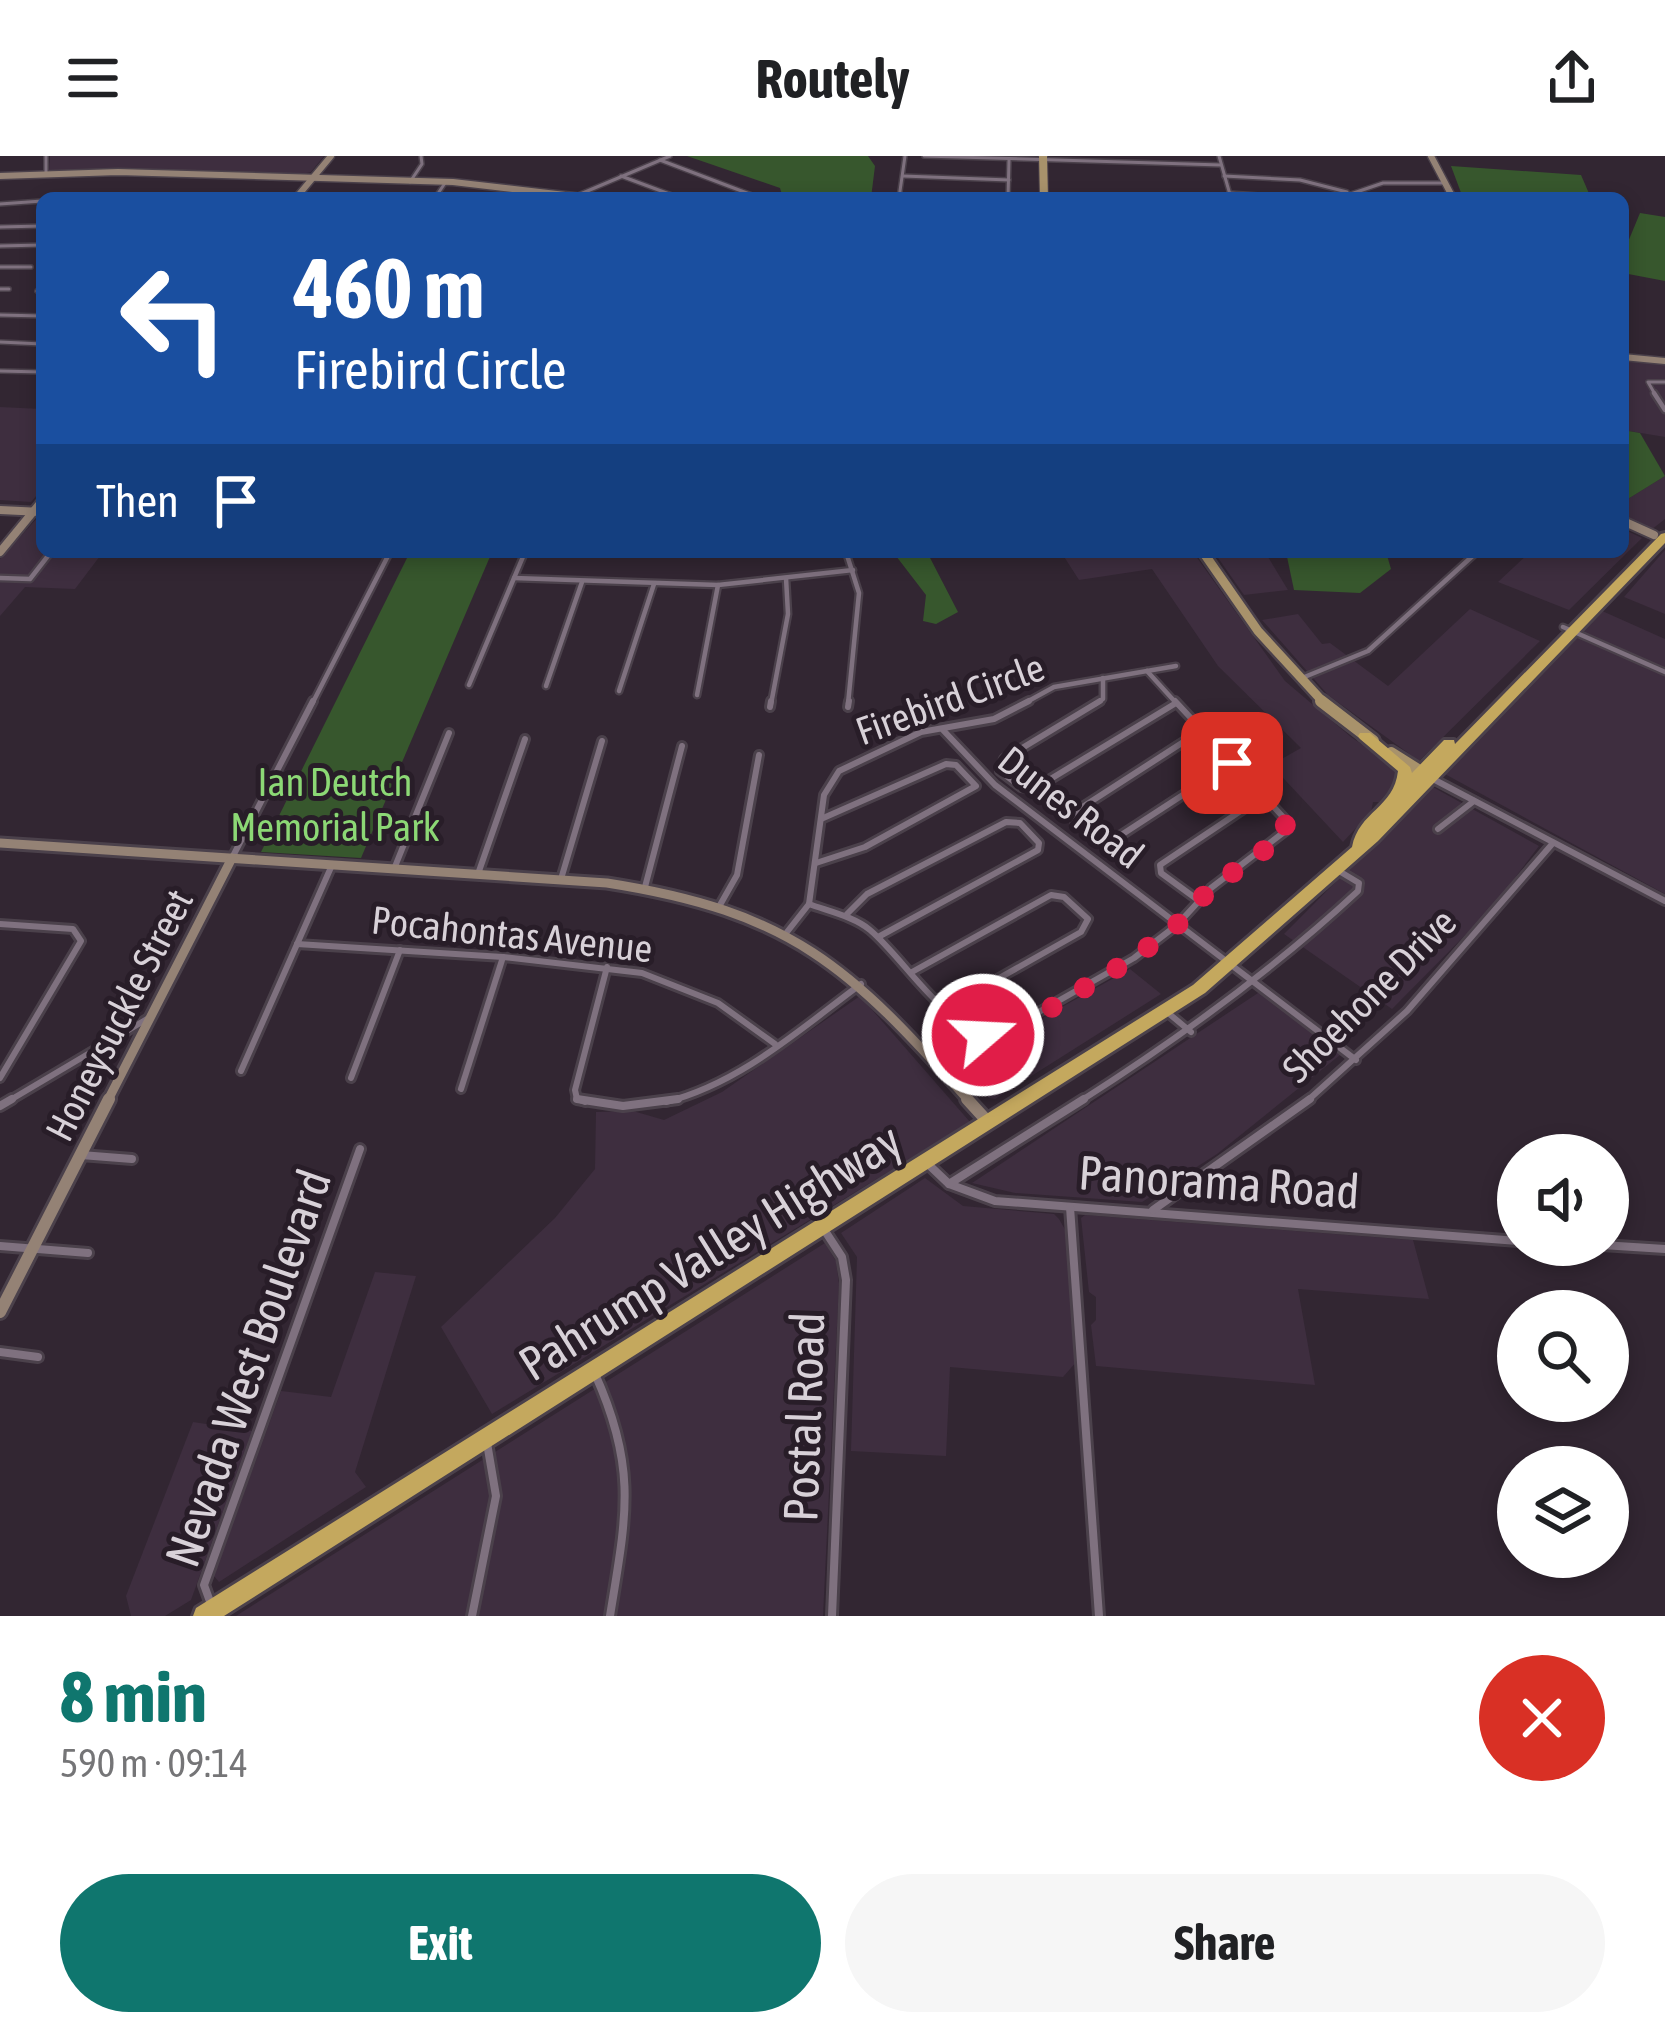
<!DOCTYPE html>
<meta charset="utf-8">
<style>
body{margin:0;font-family:"Asap Condensed",sans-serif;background:#f6f6f6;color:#202124;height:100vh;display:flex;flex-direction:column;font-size:45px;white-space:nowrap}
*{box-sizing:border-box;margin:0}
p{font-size:39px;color:#757577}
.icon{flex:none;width:66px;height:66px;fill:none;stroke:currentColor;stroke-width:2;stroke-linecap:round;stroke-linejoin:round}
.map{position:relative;height:1460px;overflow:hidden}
.side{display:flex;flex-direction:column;background:#fff;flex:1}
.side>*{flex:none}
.top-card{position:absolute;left:36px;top:36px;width:1593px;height:366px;border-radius:18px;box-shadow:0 6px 18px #0003;background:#1a4fa0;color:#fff;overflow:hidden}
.fabs{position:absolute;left:1497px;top:978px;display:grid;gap:24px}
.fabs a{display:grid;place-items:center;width:132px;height:132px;border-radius:50%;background:#fff;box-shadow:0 6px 18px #0003;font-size:60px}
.pin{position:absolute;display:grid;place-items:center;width:102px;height:102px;color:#fff;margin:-51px;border-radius:24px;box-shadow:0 6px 18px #0006}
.me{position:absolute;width:132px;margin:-66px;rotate:71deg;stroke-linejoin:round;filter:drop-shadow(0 0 9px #0008)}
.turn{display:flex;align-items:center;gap:42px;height:252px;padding:0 60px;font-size:54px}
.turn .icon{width:156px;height:156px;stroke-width:2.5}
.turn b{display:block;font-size:84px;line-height:102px}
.then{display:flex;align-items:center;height:114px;padding:0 60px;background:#0003;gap:24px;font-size:45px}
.round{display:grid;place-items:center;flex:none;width:126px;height:126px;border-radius:63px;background:#f6f6f6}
.summary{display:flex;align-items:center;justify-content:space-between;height:204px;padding:0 60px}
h1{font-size:72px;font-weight:700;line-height:90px;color:#0f766e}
.action{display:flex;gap:24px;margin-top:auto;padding:24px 60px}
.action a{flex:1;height:138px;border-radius:72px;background:#0f766e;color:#fff;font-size:48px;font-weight:700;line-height:138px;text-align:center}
.action a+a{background:#f6f6f6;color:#202124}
header{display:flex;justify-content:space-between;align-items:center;height:156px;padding:0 60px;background:#fff;font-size:54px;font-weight:700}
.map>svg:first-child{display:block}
</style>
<header><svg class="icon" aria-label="menu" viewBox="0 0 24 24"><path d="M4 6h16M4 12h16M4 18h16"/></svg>Routely<svg class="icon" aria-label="share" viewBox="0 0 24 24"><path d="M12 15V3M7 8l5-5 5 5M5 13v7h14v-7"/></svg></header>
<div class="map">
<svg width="1665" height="1460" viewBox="0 0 1665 1460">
<rect width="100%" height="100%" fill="#322632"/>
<g fill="#3e2e3f">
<path d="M50,0H324L311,16L298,19L49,15Z"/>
<path d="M1665,201V281L1623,274V204Z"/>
<path d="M0,251L42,253V333L31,346L0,344Z"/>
<path d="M1665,320V363L1651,374L1624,359L1623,346Z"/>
<path d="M40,359L42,396H103L75,433L25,431L0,460V403Z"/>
<path d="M1623,373L1642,382L1569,454L1498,426L1530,396H1623Z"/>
<path d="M1665,394V458L1624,441Z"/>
<path d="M1061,396H1193L1285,525L1351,581L1400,614L1401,622L1379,646H1373L1371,656L1343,686L1271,609L1301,592L1218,510L1152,413L1079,424Z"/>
<path d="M1214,396H1265L1288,434L1244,439Z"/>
<path d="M1470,453L1540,485L1419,605L1328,539L1262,464L1298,458L1322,488L1330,487L1388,530Z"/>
<path d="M1600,454L1665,483V738L1443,617Z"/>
<path d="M1431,630L1539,690L1492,752L1392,853L1284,778Z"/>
<path d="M1130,813L1161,838L995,943L989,942L939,888L961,875L976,883L1003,884Z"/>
<path d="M1261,835L1340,899L1217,998L1142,1046L1015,1037L972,1027Z"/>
<path d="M860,840L970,966L492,1258L441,1171L555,1062L595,1013L596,956L633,955L664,964L722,936Z"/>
<path d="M925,1022L963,1050L1054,1058L1059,1063L1067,1077L1077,1205L1063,1221L950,1211L946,1300L851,1295L857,1101L841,1077Z"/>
<path d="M1085,1059L1413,1084L1429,1143L1298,1133L1315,1229L1096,1210L1091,1169L1096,1164V1141L1089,1136L1081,1062Z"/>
<path d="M825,1087L836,1105L839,1128L823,1460H236Z"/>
<path d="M375,1116L416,1120L355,1316L366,1331L219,1426L214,1420L281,1235L331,1241Z"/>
<path d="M193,1266L252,1275L191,1444L165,1460H131L126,1440Z"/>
</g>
<g fill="#37572d">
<path d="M687,0H868L875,10L871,42H783L780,32Z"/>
<path d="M1451,10L1581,19L1591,42H1463Z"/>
<path d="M1640,57L1665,61V125L1623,117V98Z"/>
<path d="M1623,274L1640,277L1665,320L1623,346Z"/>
<path d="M410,396H492L361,702L261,696Z"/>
<path d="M893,396H927L958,456L936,468L923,465L926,439Z"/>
<path d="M1286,396H1386L1391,413L1360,437L1294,434Z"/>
</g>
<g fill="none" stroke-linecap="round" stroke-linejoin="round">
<g stroke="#4b414b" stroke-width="6">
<g id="street-far3">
<path d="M46,0V16"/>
<path d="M924,0L1221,9"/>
<path d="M1219,0L1231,42"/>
<path d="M660,4L760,42"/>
<path d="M621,20L680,42"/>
<path d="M903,20L1009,24"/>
<path d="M1224,20L1300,24L1347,36"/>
<path d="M410,26L422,8L421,0"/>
<path d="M1229,37L1299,42"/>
<path d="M578,39L670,0"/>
<path d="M435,42L445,27"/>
<path d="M899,42L905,0"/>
<path d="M1008,42L1009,4"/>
<path d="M1339,42L1383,27H1445"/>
<path d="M0,48L42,45"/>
<path d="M0,71L42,70"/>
<path d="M0,90L42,89"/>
<path d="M0,111H31"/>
<path d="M0,133H9"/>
<path d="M37,135L42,136"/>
<path d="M0,159L42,160"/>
<path d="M0,186L42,188"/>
<path d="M0,215L42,216"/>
<path d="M1656,240L1648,226H1665"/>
</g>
</g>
<g stroke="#4b414b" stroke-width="9">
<g id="street-far2">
<path d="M1654,237L1665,254"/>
<path d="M846,396L859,437L848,548"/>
<path d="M0,422L30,423L51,396"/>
<path d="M514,422L718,429L853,414"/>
<path d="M1563,471L1665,516"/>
<path d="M1147,515L1177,548"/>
<path d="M1302,522L1368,495L1477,396"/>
<path d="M469,529L525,396"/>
<path d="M546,530L582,426"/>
<path d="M619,535L654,428"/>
<path d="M697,539L718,429"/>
<path d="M312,548L390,396"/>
<path d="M771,548L788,458L786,422"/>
<path d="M1023,548L1054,531L1176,510"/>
<path d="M1096,548L1103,543V522"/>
</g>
</g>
<g stroke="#4b414b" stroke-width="12">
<g id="street-far1">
<path d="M1100,545L1004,603L1000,615L1021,631L1034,633L1176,547"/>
<path d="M770,551L771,545"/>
<path d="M848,551L849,545"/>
<path d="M943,574L995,629L1356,904"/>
<path d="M1202,574L1081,652L1075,665L1097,684L1112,685L1232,607"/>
<path d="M1433,623L1665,745"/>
<path d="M1438,673L1474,645"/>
<path d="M232,702L313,545"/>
<path d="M816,707L865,691L976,630L956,609L946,608L821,663"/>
<path d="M394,713L449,577"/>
<path d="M478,718L525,583"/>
<path d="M561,723L602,585"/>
<path d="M645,731L682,590"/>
<path d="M1198,744L1161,717L1160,709L1263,640"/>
<path d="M809,748C828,755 855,761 870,774C907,805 949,881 1000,878L1134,802L1177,769L1211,732L1288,673L1284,662L1175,545"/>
<path d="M720,749L737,719L759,599"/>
<path d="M847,758L867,738L1006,666L1020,667L1039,687L1038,694L880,780"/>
<path d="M0,768L73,773L81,785L0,922"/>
<path d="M787,776L809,748L824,639L839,615L921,576L994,563L1029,545"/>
<path d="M297,788L503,801L642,817L718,847L775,888"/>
<path d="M912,816L1051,739L1064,741L1088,763L1081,776L946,852"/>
<path d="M1167,856L1191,876"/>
<path d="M241,915L332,709"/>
<path d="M351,922L400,794"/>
<path d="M461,933L503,801"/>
<path d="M7,946L147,863"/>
<path d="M585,946L577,943L575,934L607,811"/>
<path d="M666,946C741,927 800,873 861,828"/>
<path d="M1079,946C1178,883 1272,815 1358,735L1359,727L1339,715"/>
<path d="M1306,946L1407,855L1553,687"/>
</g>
</g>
<g stroke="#4b414b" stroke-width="14">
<g id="street">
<path d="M577,943L623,950L678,943"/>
<path d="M0,950L12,943"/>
<path d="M81,999L132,1003"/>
<path d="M929,1009L949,1028L995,1045L1518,1085"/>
<path d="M949,1028L1084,943"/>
<path d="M1070,1051L1099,1460"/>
<path d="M1153,1054L1310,943"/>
<path d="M825,1075L842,1101L846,1124L832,1460"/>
<path d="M1602,1089L1665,1093"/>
<path d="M0,1090L88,1097"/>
<path d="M0,1196L38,1201"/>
<path d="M595,1218C638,1313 626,1361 610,1460"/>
<path d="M212,1451L204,1429L360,993"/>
<path d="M472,1460L496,1340L487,1287"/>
</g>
</g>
<g stroke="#4b414b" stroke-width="9">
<g id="secondary-far3">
<path d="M1431,0L1453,42"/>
<path d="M0,20L118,16L453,26L591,42"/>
<path d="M296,42L331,0"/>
<path d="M1623,201L1665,205"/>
</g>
</g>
<g stroke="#4b414b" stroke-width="12">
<g id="secondary-far2">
<path d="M0,354L42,356"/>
<path d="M1623,365L1654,379"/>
<path d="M0,396L42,345"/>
</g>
</g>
<g stroke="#4b414b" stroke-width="15">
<g id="secondary-far1">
<path d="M0,687L607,727C792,756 849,810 970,946"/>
<path d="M107,946L232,702"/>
</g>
</g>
<g stroke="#4b414b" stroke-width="18">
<g id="secondary">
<path d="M967,943L988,966"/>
<path d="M0,1156L109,943"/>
</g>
</g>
<g stroke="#4b414b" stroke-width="10">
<path id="primary-far2" d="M1043,0L1044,42"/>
</g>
<g stroke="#4b414b" stroke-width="14">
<path id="primary-far1" d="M1203,396L1258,475L1325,548"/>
</g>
<g stroke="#4b414b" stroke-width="18">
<g id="primary">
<path d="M1321,545L1373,585"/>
<path d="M1391,597L1429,621"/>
</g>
</g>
<g stroke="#4b414b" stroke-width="6">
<path id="highway" d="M1665,377V387L1378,685L1205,837L224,1460H193L196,1452L1193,829L1352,691C1359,655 1394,652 1398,615L1360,583L1358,580L1360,577H1370L1410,611L1412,617L1444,584H1454L1455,588L1661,378Z"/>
</g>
<use href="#street-far3" stroke="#7f717f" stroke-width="3"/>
<use href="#street-far2" stroke="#7f717f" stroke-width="4.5"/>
<use href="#street-far1" stroke="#7f717f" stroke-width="6"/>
<use href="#street" stroke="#7f717f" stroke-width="8"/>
<use href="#secondary-far3" stroke="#948275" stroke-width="6"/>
<use href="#secondary-far2" stroke="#948275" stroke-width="8"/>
<use href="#secondary-far1" stroke="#948275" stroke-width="9"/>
<use href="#secondary" stroke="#948275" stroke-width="12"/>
<use href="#primary-far2" stroke="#a8926b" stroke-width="8"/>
<use href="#primary-far1" stroke="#a8926b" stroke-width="9"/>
<use href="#primary" stroke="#a8926b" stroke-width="12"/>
<use href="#highway" fill="#c4a85e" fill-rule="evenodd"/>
</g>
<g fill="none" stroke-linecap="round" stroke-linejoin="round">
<path stroke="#e11d48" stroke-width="21" stroke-dasharray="0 37.8" d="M983,879L1016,873L1134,802L1177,769L1211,732L1287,678L1284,662L1232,607"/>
</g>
<g text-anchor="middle" stroke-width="10" stroke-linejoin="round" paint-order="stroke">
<g font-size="39" fill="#d8d1d8" stroke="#281d28">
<text transform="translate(950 543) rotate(-20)" y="14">Firebird Circle</text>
<text transform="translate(1071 651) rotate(38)" y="14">Dunes Road</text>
<text transform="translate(512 778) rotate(6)" y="14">Pocahontas Avenue</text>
<text transform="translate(1369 839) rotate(-45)" y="14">Shoehone Drive</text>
<text transform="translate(119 859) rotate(-63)" y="14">Honeysuckle Street</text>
</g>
<g font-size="39" fill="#8cd875" stroke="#281d28">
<text x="335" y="640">Ian Deutch<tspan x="335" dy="45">Memorial Park</tspan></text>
</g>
<g font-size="48" fill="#d8d1d8" stroke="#281d28">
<text transform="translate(1219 1026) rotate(4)" y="17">Panorama Road</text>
<text transform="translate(710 1096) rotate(-32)" y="17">Pahrump Valley Highway</text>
<text transform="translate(248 1212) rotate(-71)" y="17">Nevada West Boulevard</text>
<text transform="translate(804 1261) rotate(-88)" y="17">Postal Road</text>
</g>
</g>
</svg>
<div class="fabs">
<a><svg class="icon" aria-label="sound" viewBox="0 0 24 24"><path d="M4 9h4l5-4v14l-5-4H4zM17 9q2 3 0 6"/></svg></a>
<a><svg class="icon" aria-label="search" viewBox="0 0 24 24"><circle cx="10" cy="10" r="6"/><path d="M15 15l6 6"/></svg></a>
<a><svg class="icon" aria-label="layers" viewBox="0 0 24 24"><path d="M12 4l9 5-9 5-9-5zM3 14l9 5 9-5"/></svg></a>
</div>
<div class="pin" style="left:1232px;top:607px;background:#d93025"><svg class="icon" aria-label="arrive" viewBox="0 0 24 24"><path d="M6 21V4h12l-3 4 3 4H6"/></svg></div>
<svg class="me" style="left:983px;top:879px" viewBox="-20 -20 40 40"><circle r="17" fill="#e11d48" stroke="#fff" stroke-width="3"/><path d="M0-11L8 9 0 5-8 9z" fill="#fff"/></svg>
<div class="top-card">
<div class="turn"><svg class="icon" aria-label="left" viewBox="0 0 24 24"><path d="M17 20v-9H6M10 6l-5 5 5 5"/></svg><div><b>460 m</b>Firebird Circle</div></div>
<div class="then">Then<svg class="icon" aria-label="arrive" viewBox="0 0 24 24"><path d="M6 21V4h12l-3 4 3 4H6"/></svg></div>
</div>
</div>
<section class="side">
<div class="summary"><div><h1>8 min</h1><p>590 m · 09:14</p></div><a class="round" style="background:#d93025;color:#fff"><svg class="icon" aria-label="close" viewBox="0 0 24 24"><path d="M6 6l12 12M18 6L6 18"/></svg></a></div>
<div class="action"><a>Exit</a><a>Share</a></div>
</section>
